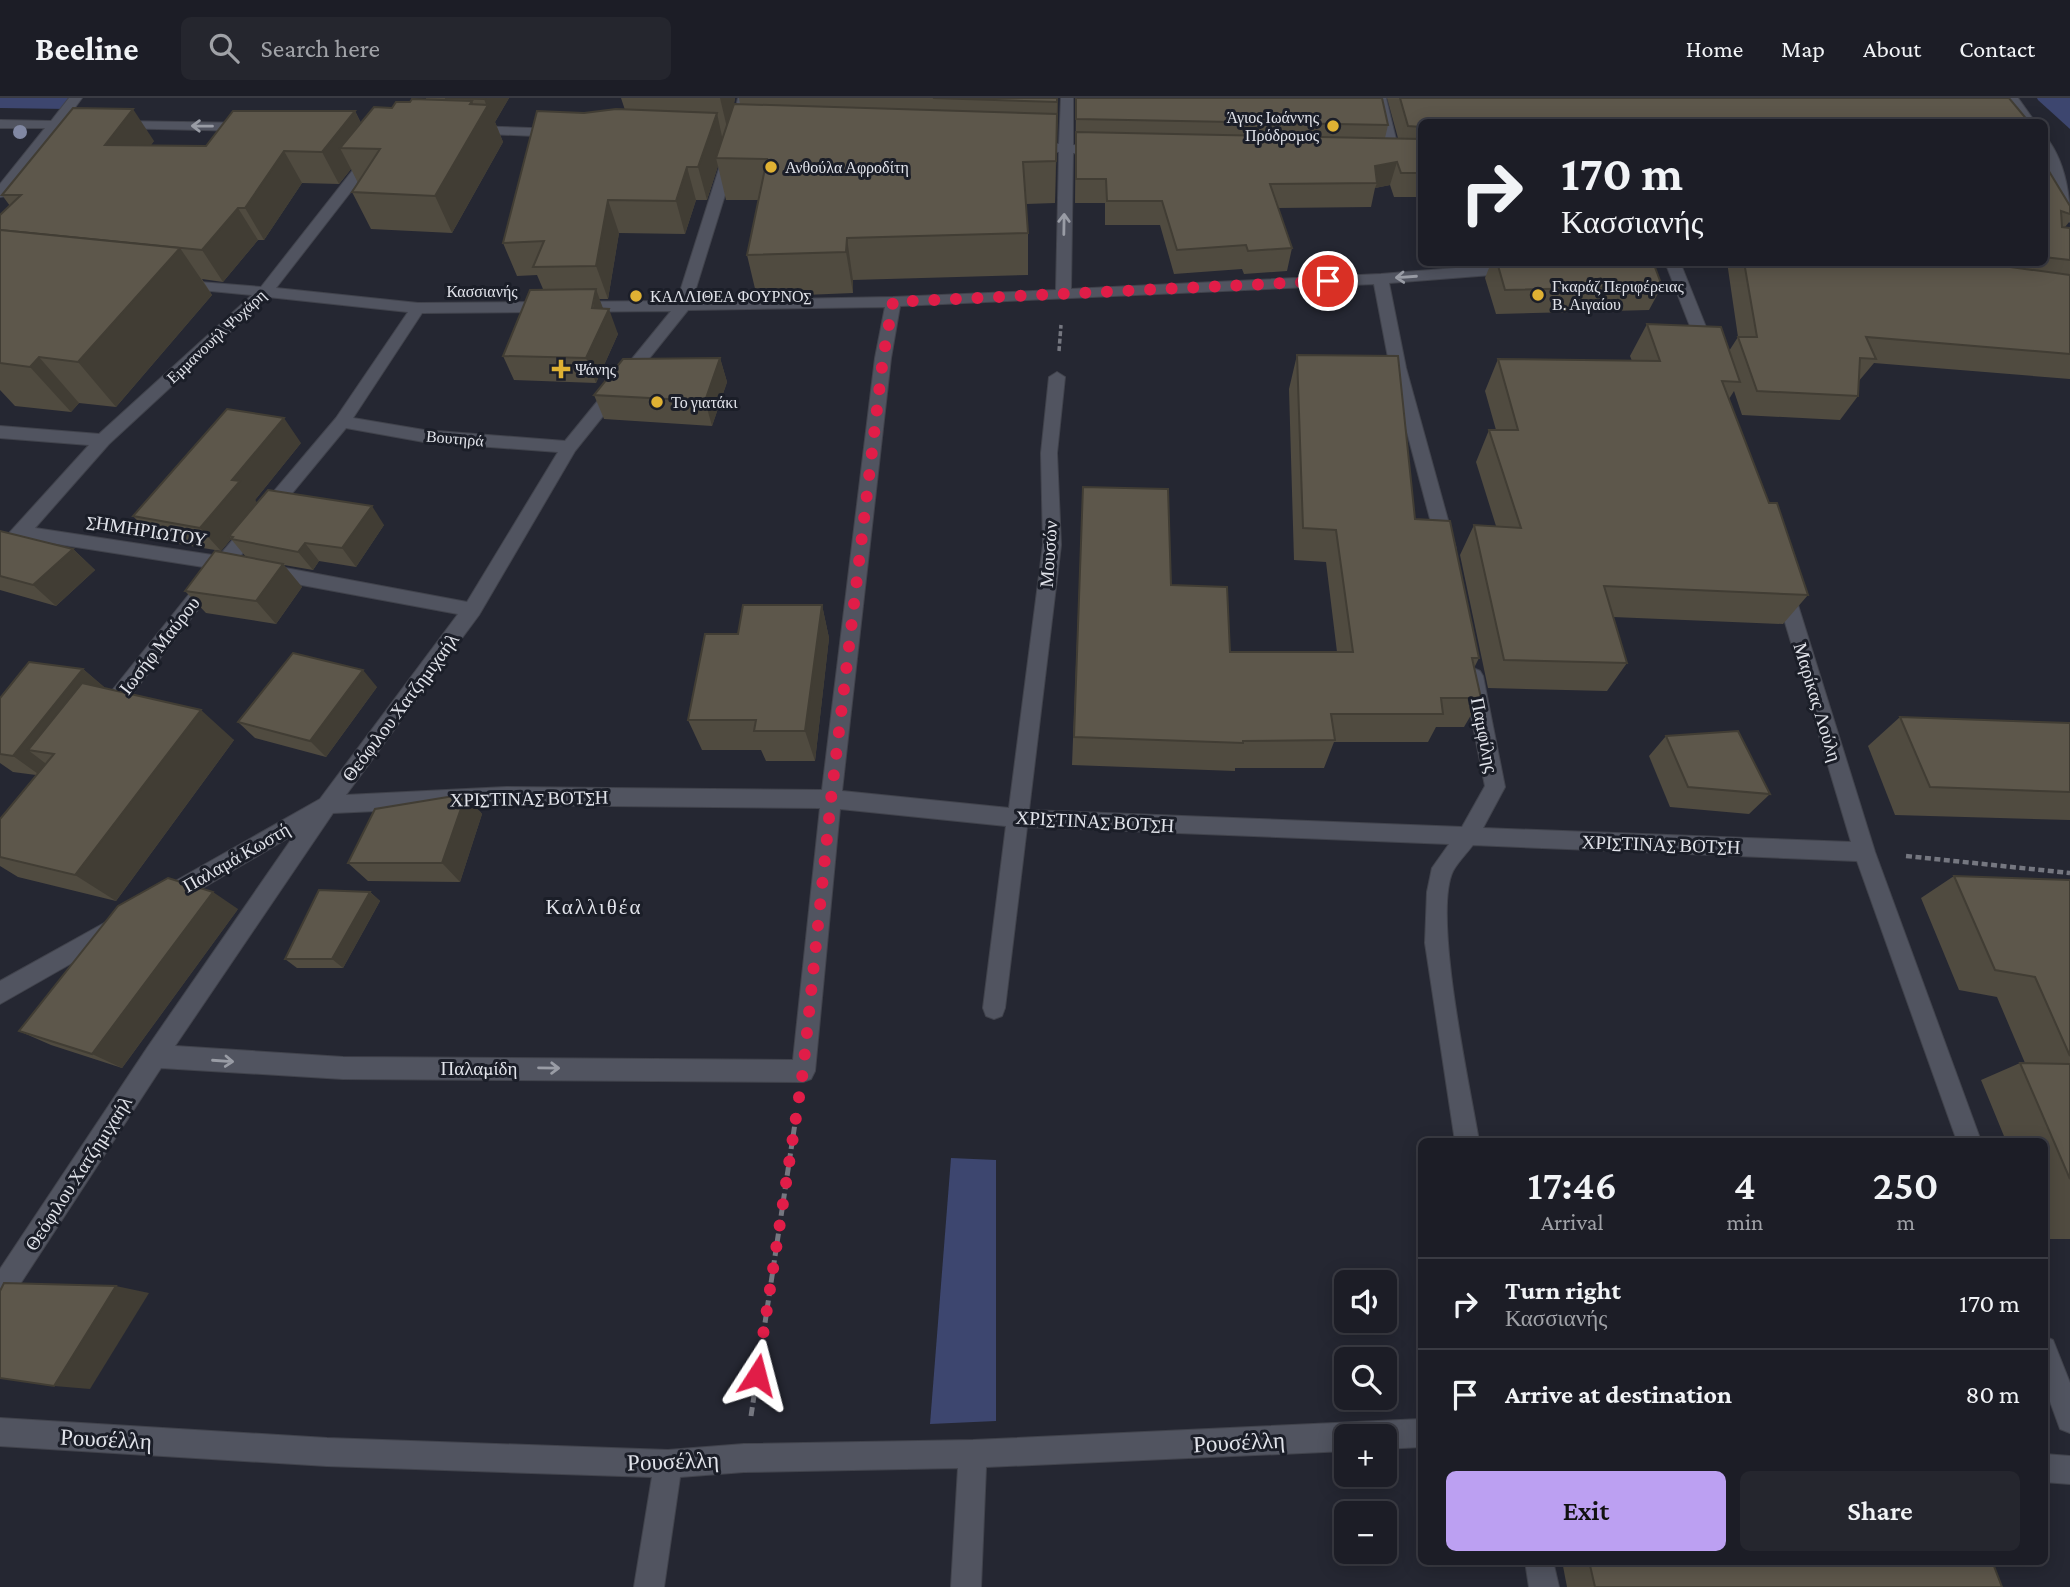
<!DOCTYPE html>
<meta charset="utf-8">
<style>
body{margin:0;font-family:"Crimson Pro",serif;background:#25262e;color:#f1f3f6;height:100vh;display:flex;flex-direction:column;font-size:26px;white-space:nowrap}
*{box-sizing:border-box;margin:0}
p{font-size:23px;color:#a0a2a7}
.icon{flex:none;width:38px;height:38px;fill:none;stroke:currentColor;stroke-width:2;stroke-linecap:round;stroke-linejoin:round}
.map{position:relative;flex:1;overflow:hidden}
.sheet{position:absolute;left:1418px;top:1040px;width:630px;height:427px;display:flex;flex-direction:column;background:#1c1d26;border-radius:10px;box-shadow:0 4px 18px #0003,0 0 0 2px #3a3b43}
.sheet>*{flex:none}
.hud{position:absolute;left:1418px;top:21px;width:630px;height:147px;border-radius:10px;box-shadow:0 4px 18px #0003,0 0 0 2px #3a3b43;background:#1c1d26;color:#f1f3f6;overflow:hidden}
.controls{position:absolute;left:1334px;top:1172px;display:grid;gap:14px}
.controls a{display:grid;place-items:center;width:63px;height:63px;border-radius:10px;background:#1c1d26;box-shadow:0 4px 18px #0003,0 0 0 2px #3a3b43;font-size:35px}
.pin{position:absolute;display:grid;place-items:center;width:60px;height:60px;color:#fff;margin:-30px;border:4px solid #fff;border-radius:50%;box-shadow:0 2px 7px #0007}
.me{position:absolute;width:77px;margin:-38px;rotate:9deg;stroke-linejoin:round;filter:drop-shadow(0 0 5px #0008)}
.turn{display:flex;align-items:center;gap:24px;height:147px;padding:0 28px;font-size:32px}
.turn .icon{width:91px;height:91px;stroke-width:2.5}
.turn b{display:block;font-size:49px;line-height:60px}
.eta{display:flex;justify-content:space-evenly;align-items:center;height:119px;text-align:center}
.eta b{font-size:42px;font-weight:600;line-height:49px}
.button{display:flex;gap:14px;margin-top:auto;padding:14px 28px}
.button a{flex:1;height:80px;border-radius:10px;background:#bca0f2;color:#111;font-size:28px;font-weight:600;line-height:80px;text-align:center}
.button a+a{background:#25262e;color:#f1f3f6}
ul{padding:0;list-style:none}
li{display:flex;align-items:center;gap:21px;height:91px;padding:0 28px;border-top:2px solid #3a3b43}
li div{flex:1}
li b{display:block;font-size:26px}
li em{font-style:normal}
header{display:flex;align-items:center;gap:42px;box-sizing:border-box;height:98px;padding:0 35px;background:#1c1d26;border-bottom:2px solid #3a3b43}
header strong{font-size:33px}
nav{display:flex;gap:38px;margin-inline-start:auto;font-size:24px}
.search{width:490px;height:63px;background:#25262e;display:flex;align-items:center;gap:18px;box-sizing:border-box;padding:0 24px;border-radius:10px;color:#a0a2a7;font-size:26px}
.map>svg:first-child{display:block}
</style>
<header>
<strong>Beeline</strong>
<div class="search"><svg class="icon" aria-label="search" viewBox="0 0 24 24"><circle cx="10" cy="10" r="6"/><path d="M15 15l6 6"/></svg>Search here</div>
<nav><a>Home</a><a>Map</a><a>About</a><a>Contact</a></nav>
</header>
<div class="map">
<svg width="2070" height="1489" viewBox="0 0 2070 1489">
<rect width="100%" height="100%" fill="#252732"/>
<g fill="#3d466f">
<path d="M0,0H76L68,11L0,10Z"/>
<path d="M2037,0H2070V31L2038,2Z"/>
<path d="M951,1060L996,1062V1323L930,1326Z"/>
</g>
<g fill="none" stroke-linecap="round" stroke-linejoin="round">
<g stroke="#41434c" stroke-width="2">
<g id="minor">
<path d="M69,0H82L65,23L91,24V30L58,31L5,98L0,99V86L45,30H0V22L51,23Z"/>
<path d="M738,0H750L743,39L692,203L893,199L1056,192L1059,54L1028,53L1021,49L1028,45L1059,46L1061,0H1073V47L1104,48L1111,52L1104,56L1073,55L1071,191L1381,176L1517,165L1524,170L1517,175L1389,185L1406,270L1456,451L1453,456H1441L1438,451L1390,270L1374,186L900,208L891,260L842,693L1009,710L1043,447L1041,355L1049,279L1057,274L1065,279L1057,355L1061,447L1029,712L1462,729L1485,688L1463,578L1466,573L1473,570L1480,573L1483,578L1505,689L1483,730L1851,744L1775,491L1778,486H1790L1793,491L1875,754L1981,1043H1957L1857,763L1473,747C1467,755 1458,764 1453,773C1432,816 1470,989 1479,1043H1455L1425,845L1427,794L1432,770L1449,746L1027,729L1005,910L1002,918L994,921L986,918L983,910L1006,728L840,711L815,973L811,981L803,984L343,981L161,970L9,1203L0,1207V1171L147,950L295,736L172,808L164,811L156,808L153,801L156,794L320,701L458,516L264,480L258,478L255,473L258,468L264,466L467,504L558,354L424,344L346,330L237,462L242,467L239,472L228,473L112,622L105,624L98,622L95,616L98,610L210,470L25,441L6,462L0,464V445L89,347L0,340V328L99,336L252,197L180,190L175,188L173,185L175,182L261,189L367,54H377V60L276,190L418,205L677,203L729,39ZM268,199L408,214L336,320L219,458L35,430L109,346ZM885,209L875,260L822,692L506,689L346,697L479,517L575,353L688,212ZM671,213L565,343L424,332L353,320L422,215ZM506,707L820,710L793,962L343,959L175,948L333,715Z"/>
<path d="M1374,0H1386L1400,58L1398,61H1388L1386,58Z"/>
<path d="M2005,0H2018L2035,24H2023Z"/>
<path d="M118,23L247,25L254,29L247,33L113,30V24Z"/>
<path d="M472,28L558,31L565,35L558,39L467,35L465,32Z"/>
<path d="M2044,42L2049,43C2065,66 2070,97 2070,124L2063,120L2044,59Z"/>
<path d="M1665,164H1680L1716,254L1714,258H1702L1700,254Z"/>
<path d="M115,819L123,822L126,829L123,836L0,906V883Z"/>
<path d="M2044,1238L2053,1242L2070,1285V1335L2060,1331L2044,1287Z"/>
<path d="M0,1320L327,1340L668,1352L744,1346L973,1342L1421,1321V1349L1384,1351V1339H1346V1353L986,1369L981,1489H951L958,1370L744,1374L680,1379L664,1489H634L652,1379L327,1368L0,1348Z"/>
<path d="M2044,1356L2070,1358V1386L2044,1384Z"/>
<path d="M1525,1463H1553L1559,1489H1529Z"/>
</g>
</g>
<path stroke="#757780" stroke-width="3.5" stroke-dasharray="5 2.5" stroke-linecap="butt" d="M1059,253L1061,227"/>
<path stroke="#757780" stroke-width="4.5" stroke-dasharray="6 3.5" stroke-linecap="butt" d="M1906,758L2070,775"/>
<path stroke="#757780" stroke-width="5" stroke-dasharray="9 4.5" stroke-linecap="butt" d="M751,1318L797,1012"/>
<use href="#minor" fill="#515460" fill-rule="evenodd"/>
</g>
<circle fill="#8188a3" cx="20" cy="34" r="7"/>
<g fill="#504b40">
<path d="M426,0H509L495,24L503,44L452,135L371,131L352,94L358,85L351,71L339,86L302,85L264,142H258L223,184L202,181L212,197L116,309L79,305L71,314L15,308L0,292V117L10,108L2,97L154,43L150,48H206L355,13L361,25L392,10L410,4L426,2Z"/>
<path d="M621,0H735L734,6H740L739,0H1058L1055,105L1026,106L1028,135V177L853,182V195L757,199L747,157L759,102H726L718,68L707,102H696L685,136L619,135L608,201H599L603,211L618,236L596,285L514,282L503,258L543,191L537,177L517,178L503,145L584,15L625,12Z"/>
<path d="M1076,0L1388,27L1385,40H1398L1387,0H2009L1421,24V99H1394L1390,87L1375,90L1371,109L1278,110L1292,150L1287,173L1244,176L1242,171L1174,176L1160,127H1105V105H1075Z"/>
<path d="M2044,65L2070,108V123L2065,129L2070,130V281L1874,265L1858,284V298L1840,322L1742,317L1734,293L1729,301L1769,405L1808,497L1783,526L1613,519L1627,565L1607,593L1488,590L1460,457L1474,427L1496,428L1476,364L1489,332H1496L1485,293L1498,261L1632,263L1630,258L1647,226L1729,253L1738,239L1727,164H2044Z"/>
<path d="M1481,164H1653L1662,188L1649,212L1496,216L1485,180L1491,165H1481Z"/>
<path d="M1297,257L1415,421L1479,560L1474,570L1481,600L1464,629H1436L1428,644H1334L1324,670H1235V673L1072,667L1083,389L1171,487L1230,554H1337L1326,464L1294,462L1289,291Z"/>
<path d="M720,260L727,284L712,328L604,321L594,297Z"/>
<path d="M301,345L255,402L257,405L384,427L356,469L319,463L313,472L284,467L302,489L276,526L206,515L185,493L246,459L231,441L221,453L155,442L133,418Z"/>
<path d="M0,433L73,451L95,472L56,508L0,492Z"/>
<path d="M822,507L829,540L815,663H766L761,652H702L688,622L738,536Z"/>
<path d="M83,571L106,591L234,642L116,803L18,779L0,768V721L36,677L13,674L0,665V600Z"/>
<path d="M377,589L326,659L255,640L238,624Z"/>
<path d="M1900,619L2070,625V722L1895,717L1868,648Z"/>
<path d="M1666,638L1770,696L1749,716L1670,709L1649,658Z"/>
<path d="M466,696L482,716L460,784L368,783L348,765Z"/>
<path d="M1954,778L2070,782V1141H2046L2044,1136V1043H2006L1981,982L2020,965H2025L1997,899L1959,892L1921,800Z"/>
<path d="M370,794L380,803L343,870H297L285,861Z"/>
<path d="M238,811L122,970L51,947L19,933Z"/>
<path d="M1562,1463H1992L2002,1489H1567Z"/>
</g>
<g fill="#413d34">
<path d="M485,0H509L495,24L503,44L452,135L435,98L470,6L472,3L480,22L487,9L484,1Z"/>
<path d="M720,0H735L728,34Z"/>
<path d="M1057,0H1058L1055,105L1057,4Z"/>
<path d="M133,11L154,43L128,79L105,47Z"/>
<path d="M355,13L371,45L340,50L351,71L339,86L322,54Z"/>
<path d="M717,15L724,48L716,60L718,68L707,102L698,69Z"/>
<path d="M284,53L302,85L264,142L245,110Z"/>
<path d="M1397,64L1390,87L1375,90L1377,85L1375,68Z"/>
<path d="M687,69L696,102L685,136L676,103Z"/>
<path d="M608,102L619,135L608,201L596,168Z"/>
<path d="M238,110L258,142L223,184L202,152Z"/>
<path d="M847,140L853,182V195L846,154Z"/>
<path d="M180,150L212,197L116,309L78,264Z"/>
<path d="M596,191L605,216L609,211L618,236L596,285L586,260Z"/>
<path d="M39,259L79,305L71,314L30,269Z"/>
<path d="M720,260L727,284L712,328L705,303Z"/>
<path d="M284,320L301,345L255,402L259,407L229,438L231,441L221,453L200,430L232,382Z"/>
<path d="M372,408L384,427L356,469L342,450Z"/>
<path d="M305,445L319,463L313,472L298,454Z"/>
<path d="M73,451L95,472L56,508L33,487Z"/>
<path d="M283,466L302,489L276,526L256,503Z"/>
<path d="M822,507L829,540L815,663L805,633Z"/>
<path d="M83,571L109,593L28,652L49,668L41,678L13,658Z"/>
<path d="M363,572L377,589L326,659L310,643Z"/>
<path d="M201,612L234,642L116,803L75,777Z"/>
<path d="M466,696L482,716L460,784L442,765Z"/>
<path d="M213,794L238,811L122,970L92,956Z"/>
<path d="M370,794L380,803L343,870L332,861Z"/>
<path d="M116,1188L149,1195L90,1291L54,1288Z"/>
</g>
<g fill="#5d574b" stroke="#413d34" stroke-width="2">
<path d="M445,0H485L484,1Z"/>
<path d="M933,0H1057V4Z"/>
<path d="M1076,0H1382L1388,27L1076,21Z"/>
<path d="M1400,0H2009L2029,24H1421V29L1408,28Z"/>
<path d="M412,1L472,3L470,6L488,7L435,98L352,94L380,51L340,50L374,9L392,10L396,4H410Z"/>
<path d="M734,6L1057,16L1056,63L1023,64L1028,135L847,140L846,154L747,157L767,61L716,60Z"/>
<path d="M73,10L133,11L105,47L206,48L233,13H355L322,54L284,53L245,110H238L202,152L0,132V117L21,97H2Z"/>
<path d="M616,11L717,15L698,69H687L676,103L608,102L596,168L533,169L544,143L503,145L537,13L584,15Z"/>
<path d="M1076,34L1421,41V75H1401L1397,64L1375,68L1377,85L1270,86L1292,150L1248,153L1246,147L1177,152L1162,103H1107L1106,81H1076Z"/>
<path d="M2044,65L2070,108V116L2061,113L2062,129L2070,130V162L2044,159Z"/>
<path d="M0,132L180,150L78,264L39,259L30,269L0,265Z"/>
<path d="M1497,164H1653L1662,188L1505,192Z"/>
<path d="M1744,164H1995L1996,167L2070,177V256L1866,239L1876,261L1860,260L1858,298L1757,293L1738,239H1757Z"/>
<path d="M596,191L592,210L609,211L586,260L503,258L530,192Z"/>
<path d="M1647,226L1721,229L1740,284L1722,283L1769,405H1777L1808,497L1604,488L1627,565L1504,562L1474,427L1521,430L1489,332H1518L1498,261L1660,263Z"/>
<path d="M1297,257L1398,258L1415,421L1450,423L1479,560H1472L1481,600H1441L1443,616H1331L1335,642L1243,643V645L1074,639L1083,389L1168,391L1171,487L1227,489L1230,554H1353L1336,432L1303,430Z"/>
<path d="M720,260L705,303L594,297L623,261Z"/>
<path d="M227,311L284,320L232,382L240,383L200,430L133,418Z"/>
<path d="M268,392L372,408L342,450L305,445L298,454L231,441L233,439L229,438Z"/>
<path d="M0,433L73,451L33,487L0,478Z"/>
<path d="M215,453L283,466L256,503L185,493Z"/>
<path d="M743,507H822L805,633H754L756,622H688L705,536H738Z"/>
<path d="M293,555L363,572L310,643L238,624Z"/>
<path d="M29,564L83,571L13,658L0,656V600Z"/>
<path d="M82,585L201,612L75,777L0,759V721L54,656L28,652Z"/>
<path d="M1900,619L2070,625V694L1930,689Z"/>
<path d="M1738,633L1770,696L1688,689L1666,638Z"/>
<path d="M466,696L442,765H348L375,711Z"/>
<path d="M1954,778L2070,782V958L2035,879L1995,872Z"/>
<path d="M168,780L213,794L92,956L19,933L118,808Z"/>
<path d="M319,792L370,794L332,861H285Z"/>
<path d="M2020,965L2070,966V1081Z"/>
<path d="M4,1185L116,1188L54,1288L0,1280V1193Z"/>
<path d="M1589,1463H1992L2002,1489H1595Z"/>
</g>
<defs><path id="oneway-shaft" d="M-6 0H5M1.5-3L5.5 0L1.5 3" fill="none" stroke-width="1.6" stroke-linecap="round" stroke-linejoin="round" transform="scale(1.75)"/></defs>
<g stroke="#999ca5">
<use href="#oneway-shaft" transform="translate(202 28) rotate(-179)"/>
<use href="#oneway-shaft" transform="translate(1064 126) rotate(-89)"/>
<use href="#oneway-shaft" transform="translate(1406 179) rotate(176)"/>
<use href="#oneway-shaft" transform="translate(223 963) rotate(4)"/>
<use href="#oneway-shaft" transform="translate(549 970) rotate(1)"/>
</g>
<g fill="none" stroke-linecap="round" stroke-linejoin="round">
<path stroke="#e11d48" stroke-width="12" stroke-dasharray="0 21.6" d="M757,1277L803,973L831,701L883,260L893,204L1328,183"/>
</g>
<g fill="#dfb133" stroke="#1b1e28" stroke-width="2.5">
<circle cx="1333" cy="28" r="7"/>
<circle cx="771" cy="69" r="7"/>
<circle cx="1538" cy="197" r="7"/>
<circle cx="636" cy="198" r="7"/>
<path d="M557.5 260.5h7v7h7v7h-7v7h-7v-7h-7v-7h7z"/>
<circle cx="657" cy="304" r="7"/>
</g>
<g text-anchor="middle" stroke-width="6" stroke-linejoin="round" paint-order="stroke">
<g font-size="16" fill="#e1e3ea" stroke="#1b1e28" text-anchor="start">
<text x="1319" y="25" text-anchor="end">Άγιος Ιωάννης<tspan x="1319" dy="18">Πρόδρομος</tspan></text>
<text x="785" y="75">Ανθούλα Αφροδίτη</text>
<text x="1552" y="194">Γκαράζ Περιφέρειας<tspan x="1552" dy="18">Β. Αιγαίου</tspan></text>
<text x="650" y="204">ΚΑΛΛΙΘΕΑ ΦΟΥΡΝΟΣ</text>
<text x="575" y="277">Ψάνης</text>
<text x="671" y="310">Το γιατάκι</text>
</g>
<g font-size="16" fill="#e1e3ea" stroke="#1b1e28">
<text x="482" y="199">Κασσιανής</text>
<text transform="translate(216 238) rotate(-43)" y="6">Εμμανουήλ Ψυχάρη</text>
<text transform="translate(455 340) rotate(5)" y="6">Βουτηρά</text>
</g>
<g font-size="19" fill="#e1e3ea" stroke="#1b1e28">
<text transform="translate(147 432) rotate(9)" y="7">ΣΗΜΗΡΙΩΤΟΥ</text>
<text transform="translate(1048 456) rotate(-86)" y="7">Μουσών</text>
<text transform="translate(159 547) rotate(-52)" y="7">Ιωσήφ Μαύρου</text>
<text transform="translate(1818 604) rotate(73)" y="7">Μαρίκας Λούλη</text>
<text transform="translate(400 609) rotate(-53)" y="7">Θεόφιλου Χατζημιχαήλ</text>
<text transform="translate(1485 637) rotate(79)" y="7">Παμφίλης</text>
<text transform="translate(529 700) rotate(-1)" y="7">ΧΡΙΣΤΙΝΑΣ ΒΟΤΣΗ</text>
<text transform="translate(1095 723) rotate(3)" y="7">ΧΡΙΣΤΙΝΑΣ ΒΟΤΣΗ</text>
<text transform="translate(1661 746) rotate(2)" y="7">ΧΡΙΣΤΙΝΑΣ ΒΟΤΣΗ</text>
<text transform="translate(236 759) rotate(-30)" y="7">Παλαμά Κωστή</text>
<text x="479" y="977">Παλαμίδη</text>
<text transform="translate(78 1075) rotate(-57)" y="7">Θεόφιλου Χατζημιχαήλ</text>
</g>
<g font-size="21" letter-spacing="2" fill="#e1e3ea" stroke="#1b1e28">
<text x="594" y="816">Καλλιθέα</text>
</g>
<g font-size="23" fill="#e1e3ea" stroke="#1b1e28">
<text transform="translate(106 1341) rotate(3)" y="8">Ρουσέλλη</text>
<text transform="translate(1239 1344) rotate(-3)" y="8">Ρουσέλλη</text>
<text transform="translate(673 1363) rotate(-2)" y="8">Ρουσέλλη</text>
</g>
</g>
</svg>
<div class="controls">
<a><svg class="icon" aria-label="sound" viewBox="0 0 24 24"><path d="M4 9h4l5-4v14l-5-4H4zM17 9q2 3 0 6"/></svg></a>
<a><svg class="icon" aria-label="search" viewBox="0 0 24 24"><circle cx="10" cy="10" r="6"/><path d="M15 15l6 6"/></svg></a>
<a>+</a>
<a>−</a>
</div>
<div class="pin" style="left:1328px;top:183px;background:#d93025"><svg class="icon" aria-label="arrive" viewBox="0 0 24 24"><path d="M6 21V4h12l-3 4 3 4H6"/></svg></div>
<svg class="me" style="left:757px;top:1277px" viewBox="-20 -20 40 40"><path d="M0-17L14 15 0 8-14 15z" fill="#e11d48" stroke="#fff" stroke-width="4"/></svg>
<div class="hud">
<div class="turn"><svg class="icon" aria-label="right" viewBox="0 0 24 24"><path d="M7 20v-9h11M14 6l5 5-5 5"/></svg><div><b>170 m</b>Κασσιανής</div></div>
</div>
<section class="sheet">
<div class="eta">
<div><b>17:46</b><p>Arrival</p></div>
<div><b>4</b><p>min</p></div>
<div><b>250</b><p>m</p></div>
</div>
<ul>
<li><svg class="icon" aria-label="right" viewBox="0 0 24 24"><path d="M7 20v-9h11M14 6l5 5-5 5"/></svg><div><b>Turn right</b><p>Κασσιανής</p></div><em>170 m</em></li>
<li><svg class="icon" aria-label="arrive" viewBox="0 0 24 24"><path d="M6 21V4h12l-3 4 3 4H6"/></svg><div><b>Arrive at destination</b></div><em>80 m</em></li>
</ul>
<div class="button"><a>Exit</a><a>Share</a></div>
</section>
</div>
